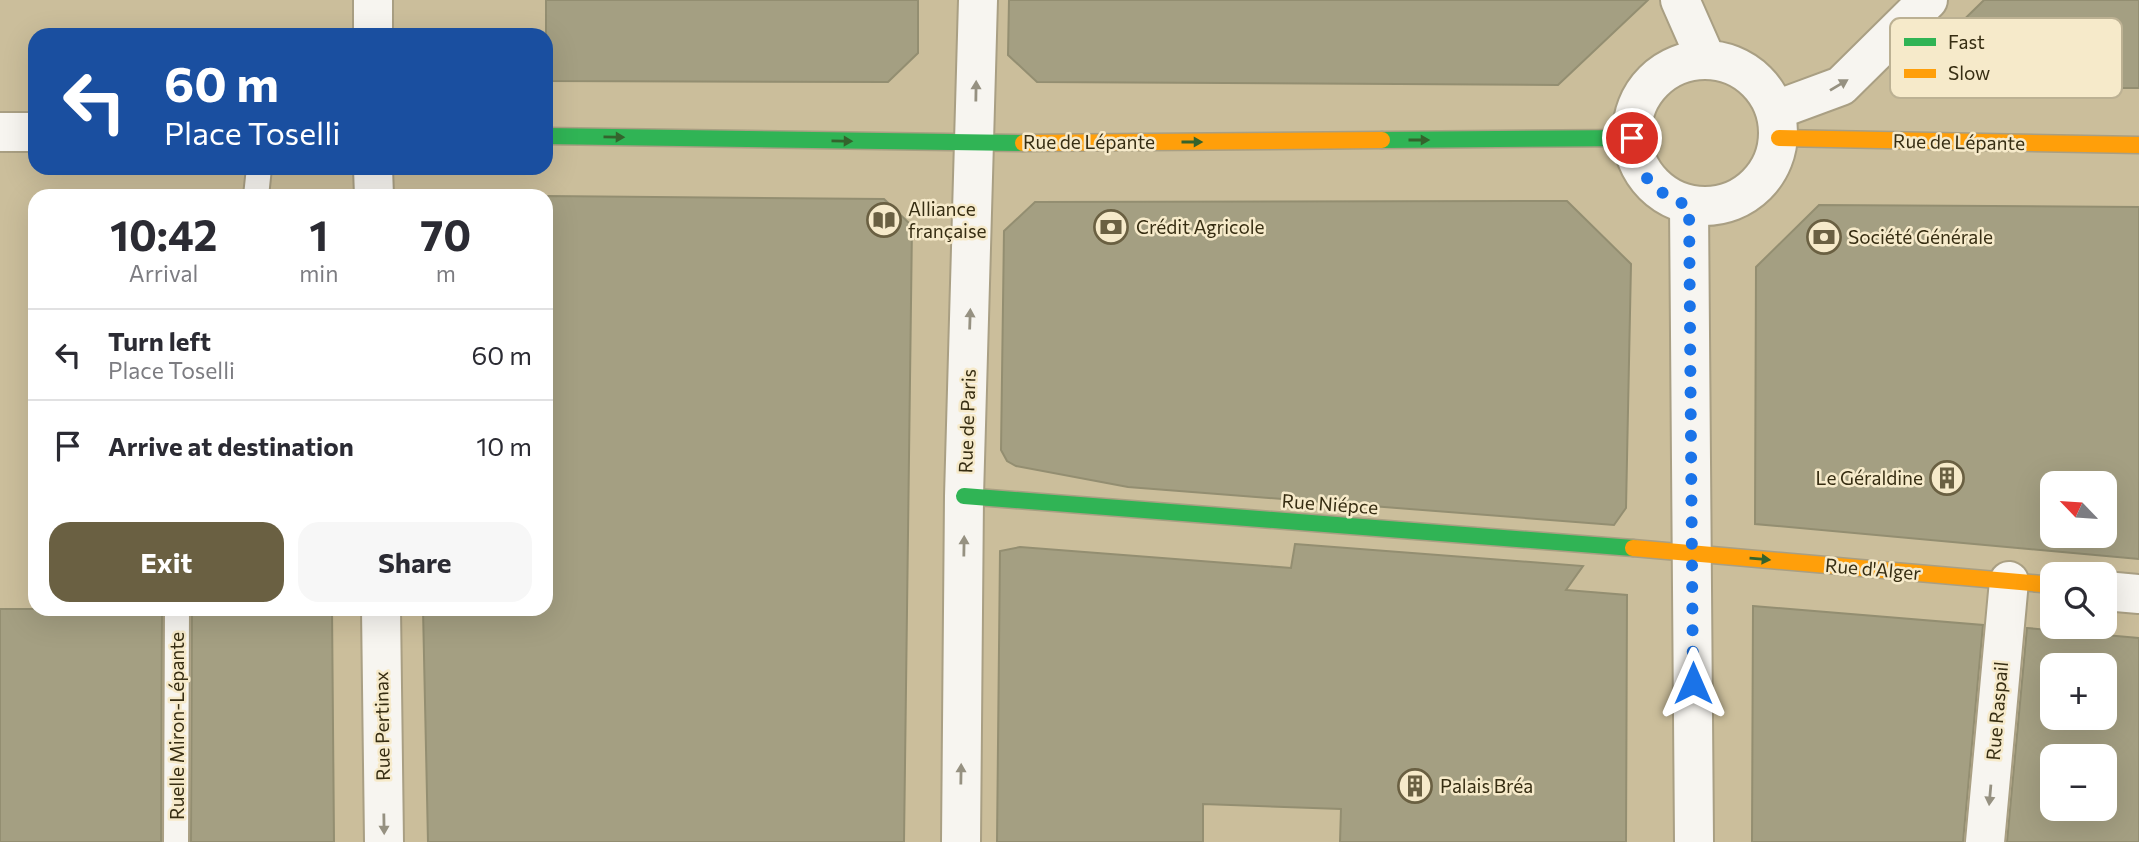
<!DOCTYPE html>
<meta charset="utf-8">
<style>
body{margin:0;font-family:Commissioner,sans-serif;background:#f7f7f7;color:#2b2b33;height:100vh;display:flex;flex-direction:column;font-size:26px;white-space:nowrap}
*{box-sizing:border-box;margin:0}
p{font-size:23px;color:#7c7c81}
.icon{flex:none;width:38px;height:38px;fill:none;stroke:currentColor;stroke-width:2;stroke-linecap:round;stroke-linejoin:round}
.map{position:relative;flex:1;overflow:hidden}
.drawer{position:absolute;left:28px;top:189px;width:525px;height:427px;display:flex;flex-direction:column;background:#fff;border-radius:21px;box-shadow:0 7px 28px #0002}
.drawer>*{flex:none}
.guide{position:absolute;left:28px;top:28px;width:525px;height:147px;border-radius:21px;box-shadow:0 7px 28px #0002;background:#1a4fa0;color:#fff;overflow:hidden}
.needle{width:46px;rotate:295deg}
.controls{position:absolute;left:2040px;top:471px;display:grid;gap:14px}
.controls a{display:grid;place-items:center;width:77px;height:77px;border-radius:14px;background:#fff;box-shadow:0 7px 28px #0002;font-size:35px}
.pin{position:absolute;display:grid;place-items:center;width:60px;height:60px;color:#fff;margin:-30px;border:4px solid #fff;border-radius:50%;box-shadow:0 2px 7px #0007}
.me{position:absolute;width:77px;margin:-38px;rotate:0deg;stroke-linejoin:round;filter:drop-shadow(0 0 5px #0008)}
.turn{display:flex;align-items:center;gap:24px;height:147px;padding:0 21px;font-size:32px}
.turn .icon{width:91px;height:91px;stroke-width:2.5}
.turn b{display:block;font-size:49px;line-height:60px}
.eta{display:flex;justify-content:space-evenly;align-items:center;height:119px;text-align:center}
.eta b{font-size:42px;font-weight:700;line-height:49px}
.button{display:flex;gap:14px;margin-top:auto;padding:14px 21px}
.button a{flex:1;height:80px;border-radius:21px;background:#6a6042;color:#fff;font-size:28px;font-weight:700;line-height:80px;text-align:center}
.button a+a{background:#f7f7f7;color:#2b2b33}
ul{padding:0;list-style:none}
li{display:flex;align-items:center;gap:21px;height:91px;padding:0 21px;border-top:2px solid #e1e1e2}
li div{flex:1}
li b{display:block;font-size:26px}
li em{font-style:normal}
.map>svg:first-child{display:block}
</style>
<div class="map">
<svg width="2139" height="842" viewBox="0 0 2139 842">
<rect width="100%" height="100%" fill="#cbbe9b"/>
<g fill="#a49f82" stroke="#938e71" stroke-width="2" fill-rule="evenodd">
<path d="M546,0H918V53L888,82L546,81Z"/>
<path d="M1009,0H1648L1558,85L1037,82L1008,55Z"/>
<path d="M1984,0H2139V88H1953L1935,48Z"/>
<path d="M546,196L884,199L912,226L904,842H428L423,609H546Z"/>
<path d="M1567,201L1631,264L1626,508L1614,525L1128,487L1016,466L1007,461L1001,450L1004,231L1035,202Z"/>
<path d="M1819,205L2139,207V559L1755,524L1756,267ZM2053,483H2105V536H2053Z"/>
<path d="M1295,544L1583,566L1566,590L1627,595L1626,842H1340L1341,809L1203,804V842H997L1000,551L1020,547L1291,568Z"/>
<path d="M1753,606L1983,625L1963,842H1752Z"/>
<path d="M0,609H162L161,842H0Z"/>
<path d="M192,609H332L334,842H191Z"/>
<path d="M2027,628L2139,638V842H2007ZM2053,665H2105V718H2053ZM2053,756H2105V808H2053Z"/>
</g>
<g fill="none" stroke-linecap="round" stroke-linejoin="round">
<g stroke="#a99f83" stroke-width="28">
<g id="lane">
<path d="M256,196L259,168"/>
<path d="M176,842L177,609"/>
</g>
</g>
<g stroke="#a99f83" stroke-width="42">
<g id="street">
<path d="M1680,0L1706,59"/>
<path d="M373,35V0"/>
<circle cx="1705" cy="133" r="73"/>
<path d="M1776,110L1841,86L1928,0"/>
<path d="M0,132H35"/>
<path d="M373,168L374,196"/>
<path d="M1689,206L1694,842"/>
<path d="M2105,591L2139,594"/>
<path d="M381,609L384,842"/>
<path d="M961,842L964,496L978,0"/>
<path d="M1985,842L2009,581"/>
</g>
</g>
<g stroke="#a99f83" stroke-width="19">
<g id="fast">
<path d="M546,136L1023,143"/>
<path d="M1382,140L1632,138"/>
<path d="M964,496L1633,548"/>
</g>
</g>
<g stroke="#a99f83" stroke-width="19">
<g id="slow">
<path d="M1779,138L2139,145"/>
<path d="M1023,143L1382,140"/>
<path d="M1633,548L2053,585"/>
</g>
</g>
<use href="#lane" stroke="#f7f5f0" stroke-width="24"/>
<use href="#street" stroke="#f7f5f0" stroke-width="38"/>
<use href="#fast" stroke="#30b455" stroke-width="16"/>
<use href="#slow" stroke="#ff9f0a" stroke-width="16"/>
</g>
<defs><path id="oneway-solid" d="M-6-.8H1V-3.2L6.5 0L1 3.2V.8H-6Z" transform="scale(1.75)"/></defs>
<g fill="#969181">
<use href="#oneway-solid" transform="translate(1839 85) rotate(-31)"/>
<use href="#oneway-solid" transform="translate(976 91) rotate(-89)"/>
<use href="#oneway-solid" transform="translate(970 319) rotate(-88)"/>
<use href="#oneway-solid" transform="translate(964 546) rotate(-89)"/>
<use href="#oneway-solid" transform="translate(961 774) rotate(-89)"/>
<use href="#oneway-solid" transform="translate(1990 795) rotate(95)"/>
<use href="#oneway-solid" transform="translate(384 824) rotate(89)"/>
</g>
<g fill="#34632d">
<use href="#oneway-solid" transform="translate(614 137) rotate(1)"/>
<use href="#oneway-solid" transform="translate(1419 140)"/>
<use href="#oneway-solid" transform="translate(842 141) rotate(1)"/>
<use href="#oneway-solid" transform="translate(1192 142)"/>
<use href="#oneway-solid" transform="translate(1760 559) rotate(5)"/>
</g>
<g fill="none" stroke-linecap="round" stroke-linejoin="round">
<path stroke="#1a73e8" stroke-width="12" stroke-dasharray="0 21.6" d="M1632,138C1640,177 1651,191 1689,206L1693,683"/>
</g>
<defs>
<g id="library-ring" transform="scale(1.75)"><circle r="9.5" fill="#f6eaca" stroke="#6a6042" stroke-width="1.5"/><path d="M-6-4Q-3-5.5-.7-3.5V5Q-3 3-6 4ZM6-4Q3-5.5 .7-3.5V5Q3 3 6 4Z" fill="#6a6042"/></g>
<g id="bank-ring" transform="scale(1.75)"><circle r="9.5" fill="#f6eaca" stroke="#6a6042" stroke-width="1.5"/><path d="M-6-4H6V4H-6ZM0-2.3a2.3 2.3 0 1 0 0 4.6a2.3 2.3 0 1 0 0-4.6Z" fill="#6a6042"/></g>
<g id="building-ring" transform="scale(1.75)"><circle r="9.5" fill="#f6eaca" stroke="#6a6042" stroke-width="1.5"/><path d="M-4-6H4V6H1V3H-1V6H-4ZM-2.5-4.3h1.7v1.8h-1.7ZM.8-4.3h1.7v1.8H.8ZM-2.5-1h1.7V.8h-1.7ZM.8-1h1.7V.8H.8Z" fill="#6a6042"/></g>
</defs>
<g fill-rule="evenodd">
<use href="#library-ring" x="884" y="220"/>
<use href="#bank-ring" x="1111" y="227"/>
<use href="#bank-ring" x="1824" y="237"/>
<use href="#building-ring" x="1947" y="478"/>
<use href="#building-ring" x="1415" y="786"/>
</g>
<g text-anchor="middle" stroke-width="5" stroke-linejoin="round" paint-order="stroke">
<g font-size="19" fill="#362d12" stroke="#f6eaca">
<text x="1089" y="149">Rue de Lépante</text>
<text transform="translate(1959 142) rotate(1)" y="7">Rue de Lépante</text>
<text transform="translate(967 421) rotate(-88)" y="7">Rue de Paris</text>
<text transform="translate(1330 504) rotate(4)" y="7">Rue Niépce</text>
<text transform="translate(1873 569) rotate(5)" y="7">Rue d'Alger</text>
<text transform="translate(1997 711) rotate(-85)" y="7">Rue Raspail</text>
<text transform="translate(177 726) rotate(-90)" y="7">Ruelle Miron-Lépante</text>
<text transform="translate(382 726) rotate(-91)" y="7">Rue Pertinax</text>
</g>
<g font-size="19" fill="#362d12" stroke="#f6eaca" text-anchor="start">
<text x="908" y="216">Alliance<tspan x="908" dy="22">française</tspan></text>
<text x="1136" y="234">Crédit Agricole</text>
<text x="1848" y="244">Société Générale</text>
<text x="1923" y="485" text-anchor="end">Le Géraldine</text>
<text x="1440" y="793">Palais Bréa</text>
</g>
</g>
<rect x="1890" y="18" width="232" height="80" rx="10" fill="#f6eaca" stroke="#bcb193" stroke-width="2"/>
<rect x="1904" y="38" width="32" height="8" fill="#30b455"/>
<rect x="1904" y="69" width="32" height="9" fill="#ff9f0a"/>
<g font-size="19" fill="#362d12">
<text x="1948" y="49">Fast</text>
<text x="1948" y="80">Slow</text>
</g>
</svg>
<div class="controls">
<a><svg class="needle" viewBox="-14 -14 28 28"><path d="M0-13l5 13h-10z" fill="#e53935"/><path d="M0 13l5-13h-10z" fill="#7c7c81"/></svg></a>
<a><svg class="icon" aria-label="search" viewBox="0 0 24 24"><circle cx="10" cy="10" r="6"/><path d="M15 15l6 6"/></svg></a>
<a>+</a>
<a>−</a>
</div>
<div class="pin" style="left:1632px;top:138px;background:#d93025"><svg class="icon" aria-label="arrive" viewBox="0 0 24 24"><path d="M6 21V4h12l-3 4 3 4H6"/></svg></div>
<svg class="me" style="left:1693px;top:683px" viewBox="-20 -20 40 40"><path d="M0-17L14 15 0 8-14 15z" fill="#1a73e8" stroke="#fff" stroke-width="4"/></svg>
<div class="guide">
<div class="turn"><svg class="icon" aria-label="left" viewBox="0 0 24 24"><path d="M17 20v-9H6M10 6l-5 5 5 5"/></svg><div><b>60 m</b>Place Toselli</div></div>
</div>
<section class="drawer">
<div class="eta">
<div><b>10:42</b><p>Arrival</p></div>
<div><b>1</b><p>min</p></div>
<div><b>70</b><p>m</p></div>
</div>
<ul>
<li><svg class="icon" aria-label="left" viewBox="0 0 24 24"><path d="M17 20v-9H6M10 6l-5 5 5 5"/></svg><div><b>Turn left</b><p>Place Toselli</p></div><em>60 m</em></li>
<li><svg class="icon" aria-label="arrive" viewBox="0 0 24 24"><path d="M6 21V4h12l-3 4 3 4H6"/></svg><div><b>Arrive at destination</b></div><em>10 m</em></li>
</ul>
<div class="button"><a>Exit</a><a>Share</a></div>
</section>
</div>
